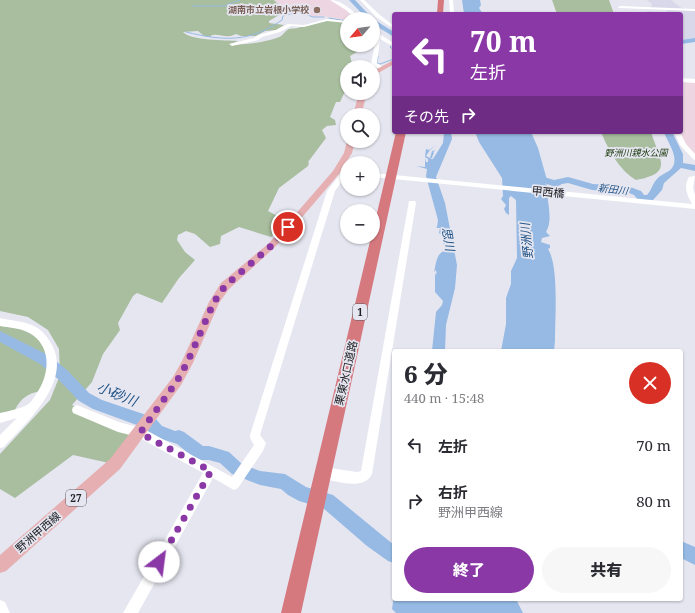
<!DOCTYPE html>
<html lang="ja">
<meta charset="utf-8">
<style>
body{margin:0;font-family:"Noto Serif","Noto Sans JP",serif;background:#f7f7f7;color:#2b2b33;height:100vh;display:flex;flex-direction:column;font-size:15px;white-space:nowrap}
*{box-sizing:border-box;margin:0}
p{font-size:13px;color:#7c7c81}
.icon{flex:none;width:22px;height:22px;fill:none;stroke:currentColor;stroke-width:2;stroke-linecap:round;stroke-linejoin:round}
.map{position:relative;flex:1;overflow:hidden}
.drawer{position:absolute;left:392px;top:349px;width:291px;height:252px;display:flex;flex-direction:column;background:#fff;border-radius:4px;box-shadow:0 1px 3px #0004}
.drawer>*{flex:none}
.banner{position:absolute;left:392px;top:12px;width:291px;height:122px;border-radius:4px;box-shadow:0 1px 3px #0004;background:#8b38a7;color:#fff;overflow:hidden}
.needle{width:26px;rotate:241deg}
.tools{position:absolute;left:340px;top:12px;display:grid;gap:8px}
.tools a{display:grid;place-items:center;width:40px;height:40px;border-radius:50%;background:#fff;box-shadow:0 1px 3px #0004;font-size:20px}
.pin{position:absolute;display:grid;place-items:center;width:34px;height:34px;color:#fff;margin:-17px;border:2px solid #fff;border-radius:50%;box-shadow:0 1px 4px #0007}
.me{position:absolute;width:44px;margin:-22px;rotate:30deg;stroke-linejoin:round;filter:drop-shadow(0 0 3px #0008)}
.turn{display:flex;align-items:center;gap:14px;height:84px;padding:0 12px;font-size:18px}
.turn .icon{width:52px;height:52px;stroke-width:2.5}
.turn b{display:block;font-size:28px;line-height:34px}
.then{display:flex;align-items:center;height:38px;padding:0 12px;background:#0003;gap:8px;font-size:15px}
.round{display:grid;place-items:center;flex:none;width:42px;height:42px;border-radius:21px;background:#f7f7f7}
.headline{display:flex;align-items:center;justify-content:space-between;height:68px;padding:0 12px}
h1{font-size:24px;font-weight:800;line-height:30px}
.cta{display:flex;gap:8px;margin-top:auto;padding:8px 12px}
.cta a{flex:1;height:46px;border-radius:24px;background:#8b38a7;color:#fff;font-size:16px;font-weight:800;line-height:46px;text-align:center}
.cta a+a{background:#f7f7f7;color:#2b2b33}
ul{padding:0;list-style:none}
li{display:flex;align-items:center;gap:12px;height:56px;padding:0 12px}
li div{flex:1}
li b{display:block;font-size:15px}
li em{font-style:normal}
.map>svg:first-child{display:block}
</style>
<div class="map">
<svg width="695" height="613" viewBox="0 0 695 613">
<rect width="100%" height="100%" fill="#e6e6f1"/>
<g fill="#d9d8ea">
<path d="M647,0H671L683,9L651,8L652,4Z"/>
<path d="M667,10L695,11V38L681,40V14H646L647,11L667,13Z"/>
</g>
<g fill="#edd6e2">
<path d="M274,0H330L345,9L355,19L347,20L322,16L314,17L301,12H292Z"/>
<path d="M681,80L695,81V157L689,151L679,132H681Z"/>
</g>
<g fill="#a8be9f">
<path d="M0,0H274L280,6L289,8L287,13L279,15L269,21V23L284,25L276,30L265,31L256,36H241L236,34C226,39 222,34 212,35L210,37L204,36L198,31L183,32C191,41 225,40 238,41L231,44C241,46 273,41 281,36C284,34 285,31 289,29C293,28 296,29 301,27L327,20L347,23V45H363L357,52L350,56L353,67H347V87L340,102H336L330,117L335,120L336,125L327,126L322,130L326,138L308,162L309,163L308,166L279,188L268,211L287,221L271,237L239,227L221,236L220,244L210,247L195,234L186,231L178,235L177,240L185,252L195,260L179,278L162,303L137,293L133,296L118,323L120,330L103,354L92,382L72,405L131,433L109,463L73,455L15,498L0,489V454L50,400L60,375L59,349L48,330L28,317L0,311Z"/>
<path d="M552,0H609L614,14H557Z"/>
<path d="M601,132H651C660,161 674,173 636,180C619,170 608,149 601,132Z"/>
<path d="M0,324C19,328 45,334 48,358C50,369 44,381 40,391C27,394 21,398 15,410L0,414Z"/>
</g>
<g fill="#96bae3">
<path d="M462,0H480L481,5L479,8L483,14H464Z"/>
<path d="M444,132H451L452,139L436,177L445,203L457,265L455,288L446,325L445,351H432L436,312L442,305L443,301L435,292V275L436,273L437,276L436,270L434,272C436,266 436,252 445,251L442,235L439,233L440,228H436L437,227L438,220L426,176L427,169L416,166L425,167V158L426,162H428V159L425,157L426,149L429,150L436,145L430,150L426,156L430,158L432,151L436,150L433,152L434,153L432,157H433L430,159H433L443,143Z"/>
<path d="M475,132H531L538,148L547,180L552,182L561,179L554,183L541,180L547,185C546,200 554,219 546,232L550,236L542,238L541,242L550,245V248L548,249C559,266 555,318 555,341L554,351H501L506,324V298L511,284V271L517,258L516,200L511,196L509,198V215L506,213L504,209L506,205L501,199L503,196L502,178L479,142Z"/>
<path d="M394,595V599H516L523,613H396L392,609Z"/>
</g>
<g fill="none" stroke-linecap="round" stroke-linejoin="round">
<g stroke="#96bae3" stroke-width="1">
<path d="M192,6H224L240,0"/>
<path d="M329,18L347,21"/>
<path d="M186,32C223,41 249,43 282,20L283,16L285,15L300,12L313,17H324"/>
<path d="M391,46L390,47L394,50"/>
<path d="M378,56L377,63L380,64L394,59"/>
</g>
<g fill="#96bae3" fill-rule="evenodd">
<path d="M349,0H355L372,18L373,19L394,32V37L373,24V19H367Z"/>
<path d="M695,38V42L681,44V40Z"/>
<path d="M664,132H672L683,154V163L695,165V171L681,168L664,183L662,190L653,200H638L634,195L629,193L592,190L568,183L562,184L556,187L534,180L527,182L522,179L524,177L534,174L554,180L568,177L593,184L630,187L641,191L644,195H647C652,190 652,184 657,179C661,174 668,173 672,168C680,157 667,142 664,132Z"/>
<path d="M0,331L50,356L68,371L89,393L102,400L155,418L162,426L175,431L179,430L184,432L203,446H209L229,452L242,464L260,471L285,474L306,487L333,495L394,545V563L388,561L367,546L323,508L299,501L288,495L281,489L260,485L232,474L220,463L209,460H201L192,456L177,444L152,436L145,428L93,409L79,401L58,379L40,364L0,342Z"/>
<path d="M681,541L695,547V565L681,558Z"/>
</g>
<g fill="#fff" fill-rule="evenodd">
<path d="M330,0C342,0 353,11 361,19H356L346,10Z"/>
<path d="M360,0H364L380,15L394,26V29L376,17Z"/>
<path d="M449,0H453L454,14H450Z"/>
<path d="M620,6L695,9V11L618,8Z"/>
<path d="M327,19L347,21V23L327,21L304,27L291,26L280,32L262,37L258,40L232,46L229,44L254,38L258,35L276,30L288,24L304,25Z"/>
<path d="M373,30L394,43V47L380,39L377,63L384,68L381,70L371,64L376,38L373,34Z"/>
<path d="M681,78L695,79V83L681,82Z"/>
<path d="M674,132H680L686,144L695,154V160L693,159L680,145Z"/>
<path d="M344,171L346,172L347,174L335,191L260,435L266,443L263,451L238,488L234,490L213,478L138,613H123L203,473L138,437L118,432L73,413L72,410L73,407L77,405L119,422L144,429L232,477L254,445L250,438V435L327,191L342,172Z"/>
<path d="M373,173L692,204C687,195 683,187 689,177L695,176L693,188L695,195V209L373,177Z"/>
<path d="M409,201H415L416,203L372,474C364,491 337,481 323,479L319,477L317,473L319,469L323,467L357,472L361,471Z"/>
<path d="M0,318C12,321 25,321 36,327C43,331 48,338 52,345C72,382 27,422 4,447L0,448V435L17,418L0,423V413C9,411 19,409 27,405C31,403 34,397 37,393C49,375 52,350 33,335C24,328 11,328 0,326Z"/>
<path d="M0,600L5,602L10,613H0Z"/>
</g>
<g fill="#e6afb2" fill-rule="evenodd">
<path d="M394,60V64L373,76V71Z"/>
<path d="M359,93H367L361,115H353Z"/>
<path d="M347,141H355L352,153L339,174L292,229L274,248L229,289L219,303L193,363L181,385L120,469L6,571L0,573V555L110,459L173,377L182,361L209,302L221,283L268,244L286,225L333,171L344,153Z"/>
</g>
<g fill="#d5797f" fill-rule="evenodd">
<path d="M438,0H444L443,14H437Z"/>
<path d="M396,132H406L301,613H281L371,237H373V230Z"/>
</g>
</g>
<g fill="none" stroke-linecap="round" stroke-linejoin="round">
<path stroke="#8b38a7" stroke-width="7" stroke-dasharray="0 12.6" d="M159,562L211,471L140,433L177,381L187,363L214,302L225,286L271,246L288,227"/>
</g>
<circle fill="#8d6e63" stroke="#e6e6f1" stroke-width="1.5" cx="317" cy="10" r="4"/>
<g text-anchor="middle" stroke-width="3.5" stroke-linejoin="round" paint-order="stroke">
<g font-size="9" font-weight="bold" fill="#785e54" stroke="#e6e6f1" text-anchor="end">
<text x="309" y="13">湖南市立岩根小学校</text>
</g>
<g font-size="9" font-style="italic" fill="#19380a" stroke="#e6e6f1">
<text x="636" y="156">野洲川親水公園</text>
</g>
<g font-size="10" font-style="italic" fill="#1f5285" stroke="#e6e6f1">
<text transform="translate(613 189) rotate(7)" y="4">新田川</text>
</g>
<g fill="#e6e6f1" stroke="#5c5c62" stroke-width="1">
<rect x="353" y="304" width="14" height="16" rx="3"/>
<rect x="66" y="490" width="20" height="16" rx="3"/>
</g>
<g font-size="10" font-weight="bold" fill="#212125">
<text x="360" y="316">1</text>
<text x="76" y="502">27</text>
</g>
<g font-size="11" fill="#212125" stroke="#e6e6f1">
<text transform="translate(548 192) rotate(6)" y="4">甲西橋</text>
<text transform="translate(346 373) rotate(-77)" y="4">栗東水口道路</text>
<text transform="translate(38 532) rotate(-41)" y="4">野洲甲西線</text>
</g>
<g font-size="12" font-style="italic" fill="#1f5285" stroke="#e6e6f1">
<text transform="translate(448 239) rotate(80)" y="4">思川</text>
<text transform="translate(527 241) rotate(-96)" y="4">野洲川</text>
</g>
<g font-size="14" font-style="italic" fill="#1f5285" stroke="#e6e6f1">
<text transform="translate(117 394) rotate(22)" y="5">小砂川</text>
</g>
</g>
</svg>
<div class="tools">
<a><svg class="needle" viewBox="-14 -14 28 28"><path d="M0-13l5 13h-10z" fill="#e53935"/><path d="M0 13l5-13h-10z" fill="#7c7c81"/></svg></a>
<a><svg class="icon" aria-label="sound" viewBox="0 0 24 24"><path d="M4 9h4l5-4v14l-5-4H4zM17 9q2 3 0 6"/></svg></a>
<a><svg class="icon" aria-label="search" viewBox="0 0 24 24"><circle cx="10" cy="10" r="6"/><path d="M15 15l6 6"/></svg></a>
<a>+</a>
<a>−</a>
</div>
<div class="pin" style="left:288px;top:227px;background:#d93025"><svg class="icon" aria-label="arrive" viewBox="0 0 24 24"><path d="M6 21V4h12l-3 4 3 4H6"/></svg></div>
<svg class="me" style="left:159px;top:562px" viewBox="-20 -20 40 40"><circle r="19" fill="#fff"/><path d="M0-13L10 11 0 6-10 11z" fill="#8b38a7"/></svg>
<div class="banner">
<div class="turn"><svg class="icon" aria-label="left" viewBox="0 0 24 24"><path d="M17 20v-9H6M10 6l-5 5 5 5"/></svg><div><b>70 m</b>左折</div></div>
<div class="then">その先<svg class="icon" aria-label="right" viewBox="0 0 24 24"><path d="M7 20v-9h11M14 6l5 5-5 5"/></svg></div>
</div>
<section class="drawer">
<div class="headline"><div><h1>6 分</h1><p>440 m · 15:48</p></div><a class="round" style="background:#d93025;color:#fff"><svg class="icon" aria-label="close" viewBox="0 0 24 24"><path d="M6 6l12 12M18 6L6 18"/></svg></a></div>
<ul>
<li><svg class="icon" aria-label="left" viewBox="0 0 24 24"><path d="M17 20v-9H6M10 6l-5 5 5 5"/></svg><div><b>左折</b></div><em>70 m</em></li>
<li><svg class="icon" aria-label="right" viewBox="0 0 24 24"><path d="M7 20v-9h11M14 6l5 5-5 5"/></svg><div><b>右折</b><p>野洲甲西線</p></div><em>80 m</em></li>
</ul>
<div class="cta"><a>終了</a><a>共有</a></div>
</section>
</div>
